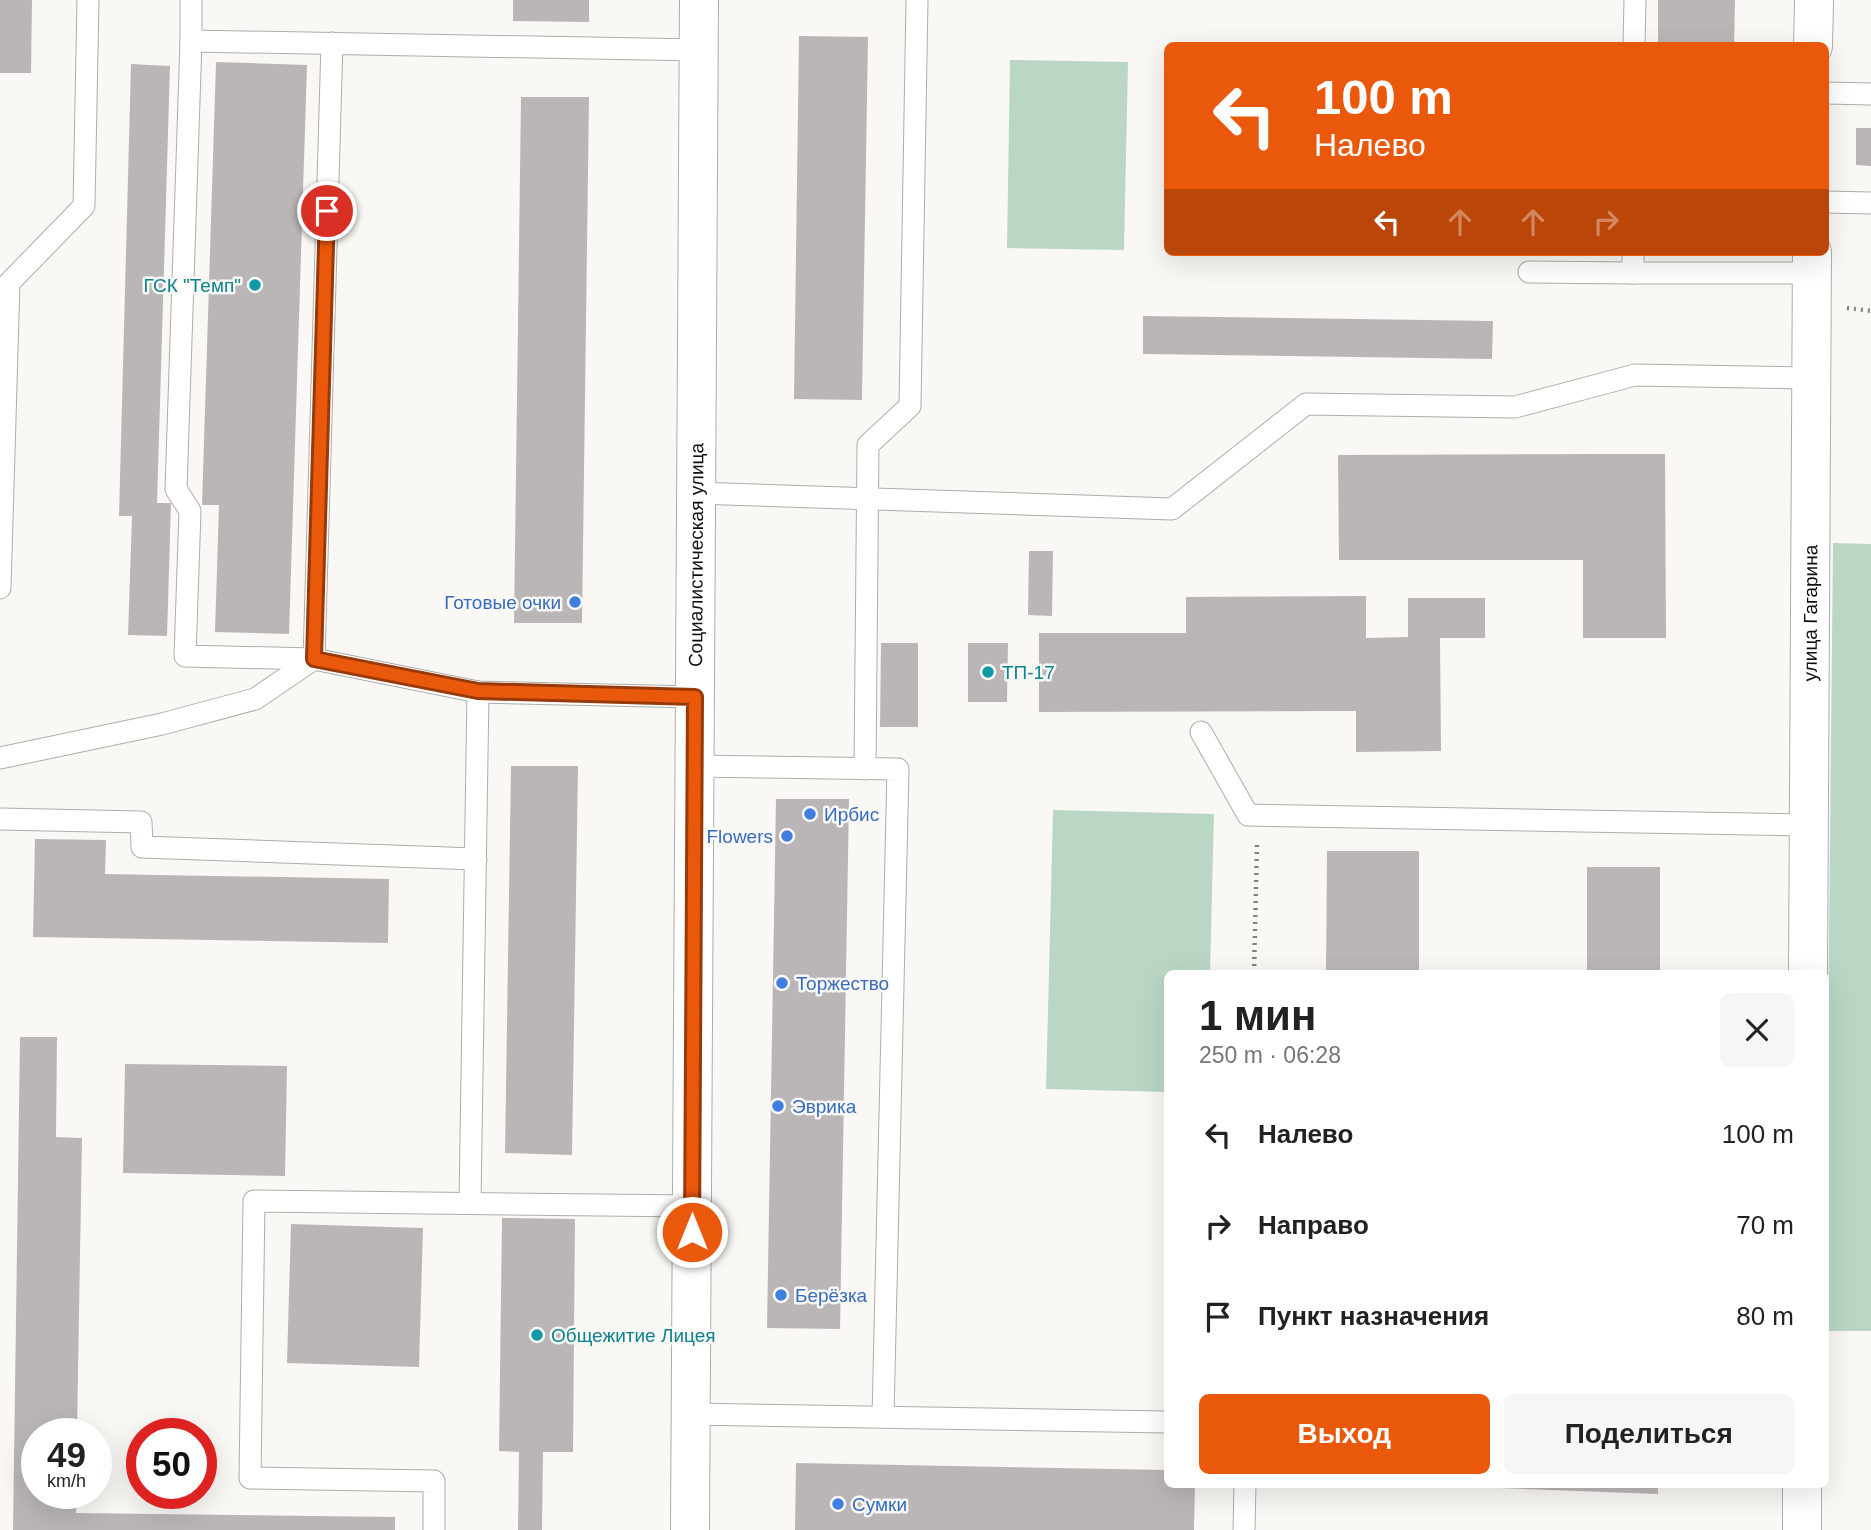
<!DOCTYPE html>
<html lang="ru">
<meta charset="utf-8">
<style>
body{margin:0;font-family:Arial,sans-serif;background:#f6f6f6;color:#222;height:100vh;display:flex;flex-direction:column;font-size:26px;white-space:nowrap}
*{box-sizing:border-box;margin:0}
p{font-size:23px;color:#767676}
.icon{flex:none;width:38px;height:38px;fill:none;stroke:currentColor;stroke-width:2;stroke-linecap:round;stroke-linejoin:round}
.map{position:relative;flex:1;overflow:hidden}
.drawer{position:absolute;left:1164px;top:970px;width:665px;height:518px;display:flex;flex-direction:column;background:#fff;border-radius:10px;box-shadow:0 7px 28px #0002}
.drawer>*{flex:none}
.guide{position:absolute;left:1164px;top:42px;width:665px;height:214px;border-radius:10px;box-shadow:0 7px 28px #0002;background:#ea580c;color:#fff;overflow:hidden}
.speed{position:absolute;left:21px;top:1418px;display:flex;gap:14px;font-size:35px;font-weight:700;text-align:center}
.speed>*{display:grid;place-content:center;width:91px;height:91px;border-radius:50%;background:#fff;box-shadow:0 7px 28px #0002;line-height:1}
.speed small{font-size:18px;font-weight:400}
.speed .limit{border:10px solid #d22;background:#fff;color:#111}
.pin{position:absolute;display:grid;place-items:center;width:60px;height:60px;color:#fff;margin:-30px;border:4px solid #fff;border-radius:50%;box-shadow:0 2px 7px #0007}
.me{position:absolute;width:77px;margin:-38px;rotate:0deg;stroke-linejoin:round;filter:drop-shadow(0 0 5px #0008)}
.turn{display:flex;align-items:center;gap:24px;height:147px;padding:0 35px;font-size:32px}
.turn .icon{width:91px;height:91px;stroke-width:2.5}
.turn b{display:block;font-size:49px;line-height:60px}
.lanes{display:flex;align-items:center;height:66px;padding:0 35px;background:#0003;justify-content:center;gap:35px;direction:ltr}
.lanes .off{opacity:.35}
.round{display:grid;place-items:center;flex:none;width:74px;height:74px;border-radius:10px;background:#f6f6f6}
.overview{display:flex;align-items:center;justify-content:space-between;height:119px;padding:0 35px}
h1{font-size:42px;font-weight:600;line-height:52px}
.button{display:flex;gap:14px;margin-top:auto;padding:14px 35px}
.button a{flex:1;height:80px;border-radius:10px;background:#ea580c;color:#fff;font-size:28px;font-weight:600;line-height:80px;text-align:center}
.button a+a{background:#f6f6f6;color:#222}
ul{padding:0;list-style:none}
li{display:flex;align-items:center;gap:21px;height:91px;padding:0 35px}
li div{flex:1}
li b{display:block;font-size:26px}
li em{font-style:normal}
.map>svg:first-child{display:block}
</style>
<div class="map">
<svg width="1871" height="1530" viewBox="0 0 1871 1530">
<rect width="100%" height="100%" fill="#faf8f5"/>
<g fill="#bad7c5">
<path d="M1010,60L1128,62L1124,250L1007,248Z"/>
<path d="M1833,543L1871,544V1331H1825Z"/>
<path d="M1053,810L1214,814L1210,973H1167V1092L1046,1089Z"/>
</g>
<g fill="#bab6b8">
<path d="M0,0H32L31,73H0Z"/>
<path d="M513,0H589V22L513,21Z"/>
<path d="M1658,0H1735L1734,46H1658Z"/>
<path d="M799,36L868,37L862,400L794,399Z"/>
<path d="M216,62L307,65L289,634L215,632L219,505H202Z"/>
<path d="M131,64L170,66L157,503H171L167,636L128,635L132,516H119Z"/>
<path d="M521,97H589L582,623H514Z"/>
<path d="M1856,128H1871V166L1856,165Z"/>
<path d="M1143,316L1493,321L1492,359L1143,354Z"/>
<path d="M1602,454H1665L1666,638H1583V560H1339L1338,455Z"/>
<path d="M1029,551H1053L1052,616L1028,615Z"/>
<path d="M1366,596V638L1408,637V598H1485V638H1440L1441,751L1356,752V711L1039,712V633H1186V597Z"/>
<path d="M881,643H918V727H880Z"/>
<path d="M968,643H1008L1007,702H968Z"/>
<path d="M511,766H578L572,1155L505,1153Z"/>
<path d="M776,799H849L840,1329L767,1328Z"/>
<path d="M35,839L106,840L105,874L389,879L388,943L33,937Z"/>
<path d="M1327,851H1419V973H1326Z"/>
<rect x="1587" y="867" width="73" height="106"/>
<path d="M20,1037H57L56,1137L82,1138L77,1433H37V1493H77L76,1513L395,1517V1530H13Z"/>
<path d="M125,1064L287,1066L285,1176L123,1173Z"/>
<path d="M502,1218L575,1219L573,1452H543L542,1530H518L519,1452L499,1451Z"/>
<path d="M291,1224L423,1228L419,1367L287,1363Z"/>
<path d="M796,1463L1167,1470V1484H1195L1194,1530H795Z"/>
<path d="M1392,1484H1658V1494Z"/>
</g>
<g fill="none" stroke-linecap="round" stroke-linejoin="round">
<g stroke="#afadaa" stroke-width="23">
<g id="service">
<path d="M191,0V41L699,50"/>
<path d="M191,41L176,489L190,511L185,656L314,659L332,43"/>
<path d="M1634,46L1635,0"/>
<path d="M1825,93L1871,94"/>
<path d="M1825,202L1871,203"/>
<path d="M1633,252V273H1812"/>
<path d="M1529,272L1633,273"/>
<path d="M696,493L1172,509L1306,404L1515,407L1635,375L1811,378"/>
<path d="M0,588L9,283L84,206L88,0"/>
<path d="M1201,732L1248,815L1810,825"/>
<path d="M0,758L162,724L255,699L314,659L478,692L695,697"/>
<path d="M694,766L898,769L883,1417"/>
<path d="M865,769L868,445L910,406L917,0"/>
<path d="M0,819L141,822L142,847L476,859"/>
<path d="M470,1203L478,692"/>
<path d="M690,1414L1167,1422"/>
<path d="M434,1530V1481L250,1478L254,1201L692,1206"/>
<path d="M1244,1530L1245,1484"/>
</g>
</g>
<g stroke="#afadaa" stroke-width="40">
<g id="secondary">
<path d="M1813,46L1814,0"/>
<path id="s1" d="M1808,973L1812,252"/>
<path id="s2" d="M690,1530L699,0"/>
<path d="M1802,1530V1484"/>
</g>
</g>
<g stroke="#838280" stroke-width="4.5" stroke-dasharray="2 5" stroke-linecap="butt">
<path d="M1847,308L1871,311"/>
<path d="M1254,973L1257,844"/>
</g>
<use href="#service" stroke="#fff" stroke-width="21"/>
<use href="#secondary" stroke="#fff" stroke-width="38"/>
</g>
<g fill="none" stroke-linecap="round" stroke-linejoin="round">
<g stroke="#983908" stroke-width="18">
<path id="route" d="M327,211L314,659L478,691L695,697L692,1232"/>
</g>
<use href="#route" stroke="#ea580c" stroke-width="12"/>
</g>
<g fill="#0f9aa8" stroke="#faf8f5" stroke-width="2.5">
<circle cx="255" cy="285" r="7"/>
<circle cx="988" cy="672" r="7"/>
<circle cx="537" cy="1335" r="7"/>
</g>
<g fill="#3f7fe0" stroke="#faf8f5" stroke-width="2.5">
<circle cx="575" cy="602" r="7"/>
<circle cx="810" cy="814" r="7"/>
<circle cx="787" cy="836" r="7"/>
<circle cx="782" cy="983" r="7"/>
<circle cx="778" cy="1106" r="7"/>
<circle cx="781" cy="1295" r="7"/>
<circle cx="838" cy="1504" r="7"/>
</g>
<g text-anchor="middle" stroke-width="5" stroke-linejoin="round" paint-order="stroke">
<g font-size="19" fill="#0d838f" stroke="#faf8f5" text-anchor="start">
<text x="241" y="292" text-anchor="end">ГСК "Темп"</text>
<text x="1002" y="679">ТП-17</text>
<text x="551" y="1342">Общежитие Лицея</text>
</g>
<g font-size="19" fill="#0e0e0d" stroke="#faf8f5">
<text dy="7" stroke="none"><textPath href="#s2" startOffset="975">Социалистическая улица</textPath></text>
<text dy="7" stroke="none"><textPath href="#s1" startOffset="360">улица Гагарина</textPath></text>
</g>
<g font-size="19" fill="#366cbe" stroke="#faf8f5" text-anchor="start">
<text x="561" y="609" text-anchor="end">Готовые очки</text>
<text x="824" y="821">Ирбис</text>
<text x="773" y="843" text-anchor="end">Flowers</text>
<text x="796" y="990">Торжество</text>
<text x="792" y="1113">Эврика</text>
<text x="795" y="1302">Берёзка</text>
<text x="852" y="1511">Сумки</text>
</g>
</g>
</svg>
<div class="speed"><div>49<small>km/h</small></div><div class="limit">50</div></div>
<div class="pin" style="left:327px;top:211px;background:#d93025"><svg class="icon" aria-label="arrive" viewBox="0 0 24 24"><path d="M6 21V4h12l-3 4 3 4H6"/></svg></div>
<svg class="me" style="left:692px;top:1232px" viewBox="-20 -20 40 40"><circle r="17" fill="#ea580c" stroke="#fff" stroke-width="3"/><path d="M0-11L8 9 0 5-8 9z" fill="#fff"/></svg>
<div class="guide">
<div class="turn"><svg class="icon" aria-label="left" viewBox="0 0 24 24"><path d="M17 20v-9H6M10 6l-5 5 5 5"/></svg><div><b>100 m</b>Налево</div></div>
<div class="lanes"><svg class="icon" aria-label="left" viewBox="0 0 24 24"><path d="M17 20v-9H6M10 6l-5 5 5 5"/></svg><svg class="icon off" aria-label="ahead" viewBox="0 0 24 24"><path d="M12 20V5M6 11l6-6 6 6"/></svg><svg class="icon off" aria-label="ahead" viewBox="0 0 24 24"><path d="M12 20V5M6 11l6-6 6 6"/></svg><svg class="icon off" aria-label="right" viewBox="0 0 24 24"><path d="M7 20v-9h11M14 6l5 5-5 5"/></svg></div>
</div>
<section class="drawer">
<div class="overview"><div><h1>1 мин</h1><p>250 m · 06:28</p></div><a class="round"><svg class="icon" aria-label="close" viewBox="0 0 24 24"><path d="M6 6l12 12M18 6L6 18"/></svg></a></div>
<ul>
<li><svg class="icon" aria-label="left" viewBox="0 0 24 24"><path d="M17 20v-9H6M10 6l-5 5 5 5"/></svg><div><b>Налево</b></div><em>100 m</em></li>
<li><svg class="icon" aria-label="right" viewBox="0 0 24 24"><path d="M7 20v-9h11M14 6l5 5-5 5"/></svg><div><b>Направо</b></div><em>70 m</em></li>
<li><svg class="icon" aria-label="arrive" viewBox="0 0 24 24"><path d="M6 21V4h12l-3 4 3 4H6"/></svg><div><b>Пункт назначения</b></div><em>80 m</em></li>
</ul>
<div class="button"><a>Выход</a><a>Поделиться</a></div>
</section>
</div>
